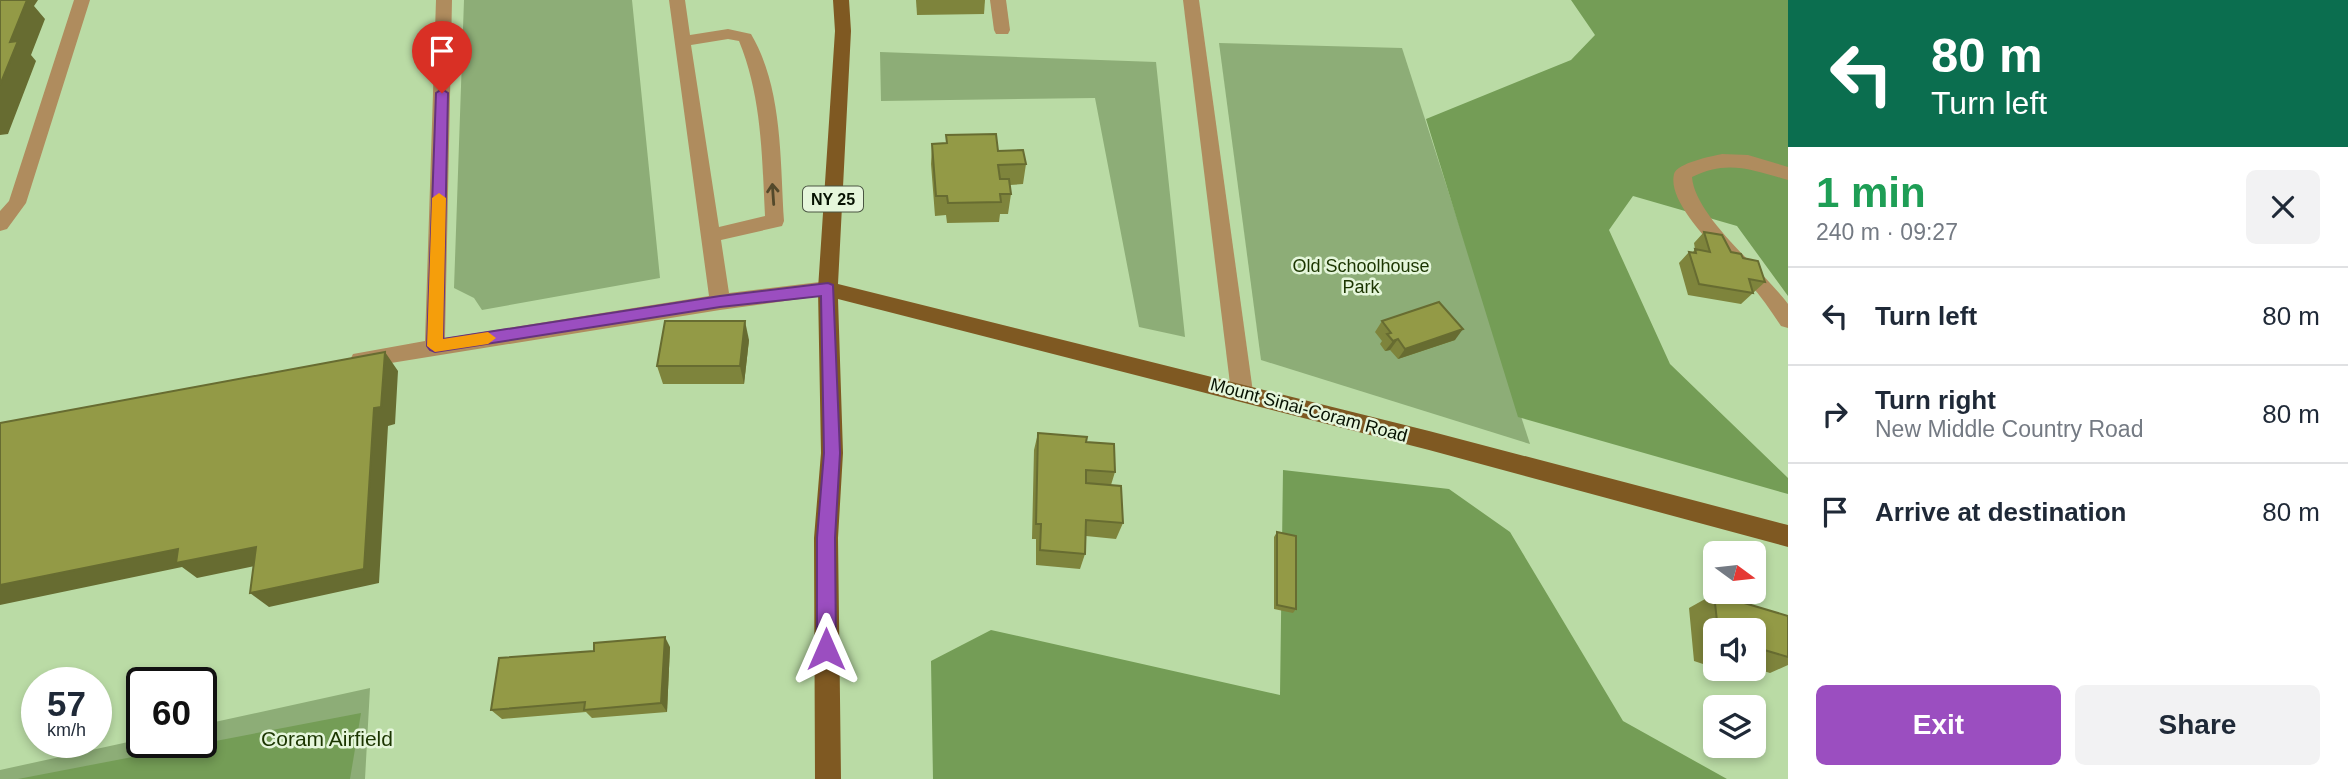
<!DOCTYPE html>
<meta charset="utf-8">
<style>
body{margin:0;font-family:Helvetica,sans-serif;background:#f2f2f3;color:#1f2937;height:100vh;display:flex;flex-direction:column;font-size:26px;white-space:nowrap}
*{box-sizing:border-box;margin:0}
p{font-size:23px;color:#747a83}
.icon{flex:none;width:38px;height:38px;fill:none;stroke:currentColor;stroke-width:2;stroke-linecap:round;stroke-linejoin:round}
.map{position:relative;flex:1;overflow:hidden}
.drawer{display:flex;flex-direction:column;background:#fff;width:560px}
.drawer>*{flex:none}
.guide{background:#0b6e4f;color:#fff;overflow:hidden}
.needle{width:46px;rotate:105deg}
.controls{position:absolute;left:1703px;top:541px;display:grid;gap:14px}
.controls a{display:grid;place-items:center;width:63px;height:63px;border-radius:10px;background:#fff;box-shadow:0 4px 10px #0003;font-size:35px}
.speed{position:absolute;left:21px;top:667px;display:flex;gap:14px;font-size:35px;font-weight:700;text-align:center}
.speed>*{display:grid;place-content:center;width:91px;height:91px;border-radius:50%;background:#fff;box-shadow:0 4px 10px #0003;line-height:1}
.speed small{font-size:18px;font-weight:400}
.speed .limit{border:4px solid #111;border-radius:10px;background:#fff;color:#111}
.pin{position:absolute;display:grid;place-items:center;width:60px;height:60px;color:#fff;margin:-72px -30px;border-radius:50% 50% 50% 0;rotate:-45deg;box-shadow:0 0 7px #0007}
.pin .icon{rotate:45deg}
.me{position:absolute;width:77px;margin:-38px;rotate:0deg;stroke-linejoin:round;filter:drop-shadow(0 0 5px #0008)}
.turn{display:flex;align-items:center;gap:24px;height:147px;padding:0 28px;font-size:32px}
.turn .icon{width:91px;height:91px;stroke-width:2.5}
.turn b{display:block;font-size:49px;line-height:60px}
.round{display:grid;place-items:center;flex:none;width:74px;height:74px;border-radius:10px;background:#f2f2f3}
.headline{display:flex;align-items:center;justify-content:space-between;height:119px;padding:0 28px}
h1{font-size:42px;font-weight:600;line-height:52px;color:#1e9e55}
.action{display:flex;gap:14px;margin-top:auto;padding:14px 28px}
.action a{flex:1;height:80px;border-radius:10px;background:#9b4ec0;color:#fff;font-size:28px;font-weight:600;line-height:80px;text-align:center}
.action a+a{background:#f2f2f3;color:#1f2937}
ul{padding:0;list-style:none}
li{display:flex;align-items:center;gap:21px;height:98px;padding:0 28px;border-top:2px solid #e0e1e3}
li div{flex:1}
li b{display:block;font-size:26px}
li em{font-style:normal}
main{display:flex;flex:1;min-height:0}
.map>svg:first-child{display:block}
</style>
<main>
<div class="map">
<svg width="1788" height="779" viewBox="0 0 1788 779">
<rect width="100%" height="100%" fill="#badba5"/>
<g fill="#8dad77">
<path d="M464,0H632L660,278L482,310L474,298L454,288Z"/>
<path d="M1219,43L1402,48L1530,444L1261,360Z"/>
<path d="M880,52L1156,62L1185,337L1139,327L1095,98L881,101Z"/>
<path d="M370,688L365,779H0V770L142,739V742H201V725Z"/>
</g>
<g fill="#749d56">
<path d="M1571,0H1788V296L1737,226L1633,196L1609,230L1670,364L1788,478V494L1518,417L1426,119L1571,60L1595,35Z"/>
<path d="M1283,470L1449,489L1510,532L1623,721L1727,779H933L931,661L991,630L1280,695Z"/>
<path d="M361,713L350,779H18Z"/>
</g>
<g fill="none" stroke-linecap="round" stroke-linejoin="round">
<g fill="#af8c5e" fill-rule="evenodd">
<path d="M74,0H90L26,203L7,229L0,231V211L9,201Z"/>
<path d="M436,0H452L445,338L709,296L669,0H685L690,35L728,29L751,34C783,88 780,161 784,221L782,226L721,240L729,293L828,281L835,284L838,289L835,294L720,310L360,368L353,366L350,360L353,354L425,341ZM728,39L739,41C762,97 762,157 765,216L719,227L691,45Z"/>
<path d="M990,0H1006L1010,30L1008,34H996L994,30Z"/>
<path d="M1183,0H1199L1253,392L1249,398L1242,401L1235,398L1231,392Z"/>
<path d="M1722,154L1748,155L1788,167V180C1753,170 1727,159 1692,177C1695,217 1763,270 1788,304V328L1781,326C1771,311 1761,296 1749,283C1729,261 1666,206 1674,174C1677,163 1712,156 1722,154Z"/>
</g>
<path fill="#7f5922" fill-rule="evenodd" d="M833,0H849L851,31L838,284L1429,431L1788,525V547L1429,450L838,299L843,453L838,538L841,779H815L814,538L821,453L818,289L835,31Z"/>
</g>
<g fill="#7e843c">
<path d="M916,0H985L984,14L917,15Z"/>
<path d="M946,135L998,151L1026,164L1023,184L1010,185L1011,194L1008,214H1000L999,222L947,223L946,215L935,216L931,164L932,144L946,143Z"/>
<path d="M1704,232L1731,252L1743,258L1765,282L1741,304L1688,295L1679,263L1689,252H1693L1695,249L1694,243Z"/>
<path d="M1382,321L1455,340L1398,359L1390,350L1385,351L1380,344L1382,341L1375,332Z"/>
<path d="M749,340L744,384H663L657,366Z"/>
<path d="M1038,433L1086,442L1115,472L1111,485L1123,523L1116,539L1086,536L1085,554L1080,569L1036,565V539H1032L1034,450Z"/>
<path d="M1277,532L1296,609L1293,613L1274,609V537Z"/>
<path d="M1714,594L1788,616V665L1770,673L1754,668V630H1715V668L1694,661L1689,608Z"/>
<path d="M670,647L667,712L592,718L586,712L502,719L491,710Z"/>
</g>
<g fill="#676c31">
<path d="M9,0H38L34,6L45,19L31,55L36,61L8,134L0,135V85L10,42Z"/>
<path d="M745,321L749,340L744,384L740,366Z"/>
<path d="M1463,329L1455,340L1398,359L1405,349Z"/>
<path d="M1398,339L1390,350L1385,351L1393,341Z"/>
<path d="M385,352L398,371L395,424L388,426L379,583L269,607L250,593L374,408Z"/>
<path d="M256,547L274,562L197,578L182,567L0,605V585L178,549Z"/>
<path d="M665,637L670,647L667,712L661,703Z"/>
</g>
<g fill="#939a46" stroke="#676c31" stroke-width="2">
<path d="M0,0H27L10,42L18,41L0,85Z"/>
<path d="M996,134L998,151L1023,150L1026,164L998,165L1000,179H1009L1011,194H1000L1001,202L948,203L947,196H936L932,144L947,143L946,135Z"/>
<path d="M1704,232L1722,235L1731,252L1741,254L1743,258L1758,261L1765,282L1749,279L1753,293L1699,284L1689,252L1696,253L1695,249L1710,252Z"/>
<path d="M1439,302L1463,329L1405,349L1398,339L1393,341L1387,334L1391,333L1382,321Z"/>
<path d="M665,321H745L740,366H657Z"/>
<path d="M385,352L381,407L374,408L364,569L250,593L256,547L176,563L178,549L0,585V423Z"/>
<path d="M1038,433L1087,437L1086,442L1114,444L1115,472L1086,470V483L1121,486L1123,523L1086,520L1085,554L1040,550L1041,524H1036Z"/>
<path d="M1277,532L1296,536V609L1277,605Z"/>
<path d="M1714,594L1788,616V657L1754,647V630H1718Z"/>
<path d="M665,637L661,703L584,710L585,702L491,710L499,658L594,651V643Z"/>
</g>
<defs><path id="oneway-shaft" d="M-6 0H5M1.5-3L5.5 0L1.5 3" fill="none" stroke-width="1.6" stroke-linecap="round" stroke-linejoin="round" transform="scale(1.75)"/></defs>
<use stroke="#53492b" href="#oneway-shaft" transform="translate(773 194) rotate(-94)"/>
<path fill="#9b4ec0" stroke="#65337d" stroke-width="2" d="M442,89L448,93L443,339L720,296L828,283L833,285L840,453L835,538L836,649L833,656L826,658L820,656L817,649V538L824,453L821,296L720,307L435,352L430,350L427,346L436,93Z"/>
<path fill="#f59e0b" d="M439,193L446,198L443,339L488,332L496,338L488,344L435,352L427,346L432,198Z"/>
<g text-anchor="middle" stroke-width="5" stroke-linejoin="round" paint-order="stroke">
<rect fill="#e5f6db" stroke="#4a5643" stroke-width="2" x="803" y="186.5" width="60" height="25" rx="5"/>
<g font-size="16" font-weight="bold" fill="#071202">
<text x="833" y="205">NY 25</text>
</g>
<g font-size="18" fill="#1b3500" stroke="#e5f6db">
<text x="1361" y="272">Old Schoolhouse<tspan x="1361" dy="21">Park</tspan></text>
</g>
<g font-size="18" fill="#071202" stroke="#e5f6db">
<text transform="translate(1309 410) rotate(15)" y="6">Mount Sinai-Coram Road</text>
</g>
<g font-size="21" fill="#1b3500" stroke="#e5f6db">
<text x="327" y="746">Coram Airfield</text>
</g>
</g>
</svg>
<div class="controls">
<a><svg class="needle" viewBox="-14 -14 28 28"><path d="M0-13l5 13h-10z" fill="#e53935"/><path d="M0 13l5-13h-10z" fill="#747a83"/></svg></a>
<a><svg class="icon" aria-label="sound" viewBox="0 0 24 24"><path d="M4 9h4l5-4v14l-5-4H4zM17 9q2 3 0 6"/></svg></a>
<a><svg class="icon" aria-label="layers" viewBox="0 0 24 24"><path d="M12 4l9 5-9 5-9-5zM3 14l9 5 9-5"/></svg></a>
</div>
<div class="speed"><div>57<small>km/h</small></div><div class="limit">60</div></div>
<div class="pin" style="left:442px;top:93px;background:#d93025"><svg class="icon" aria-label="arrive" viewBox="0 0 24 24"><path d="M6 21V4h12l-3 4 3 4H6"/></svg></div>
<svg class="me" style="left:826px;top:649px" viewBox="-20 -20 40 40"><path d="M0-17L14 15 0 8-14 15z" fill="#9b4ec0" stroke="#fff" stroke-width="4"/></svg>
</div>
<section class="drawer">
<div class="guide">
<div class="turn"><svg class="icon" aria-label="left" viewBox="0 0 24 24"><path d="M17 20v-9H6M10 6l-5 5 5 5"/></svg><div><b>80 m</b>Turn left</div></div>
</div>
<div class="headline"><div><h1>1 min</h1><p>240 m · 09:27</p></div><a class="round"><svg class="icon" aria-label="close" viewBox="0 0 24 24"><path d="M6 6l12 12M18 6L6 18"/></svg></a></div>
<ul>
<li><svg class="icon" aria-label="left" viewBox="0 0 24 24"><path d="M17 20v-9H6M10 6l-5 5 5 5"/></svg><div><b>Turn left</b></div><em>80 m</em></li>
<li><svg class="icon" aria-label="right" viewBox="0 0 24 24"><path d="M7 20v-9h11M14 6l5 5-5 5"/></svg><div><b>Turn right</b><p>New Middle Country Road</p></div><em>80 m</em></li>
<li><svg class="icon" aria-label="arrive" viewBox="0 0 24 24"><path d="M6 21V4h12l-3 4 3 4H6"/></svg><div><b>Arrive at destination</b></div><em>80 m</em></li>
</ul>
<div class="action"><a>Exit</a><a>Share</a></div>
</section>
</main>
